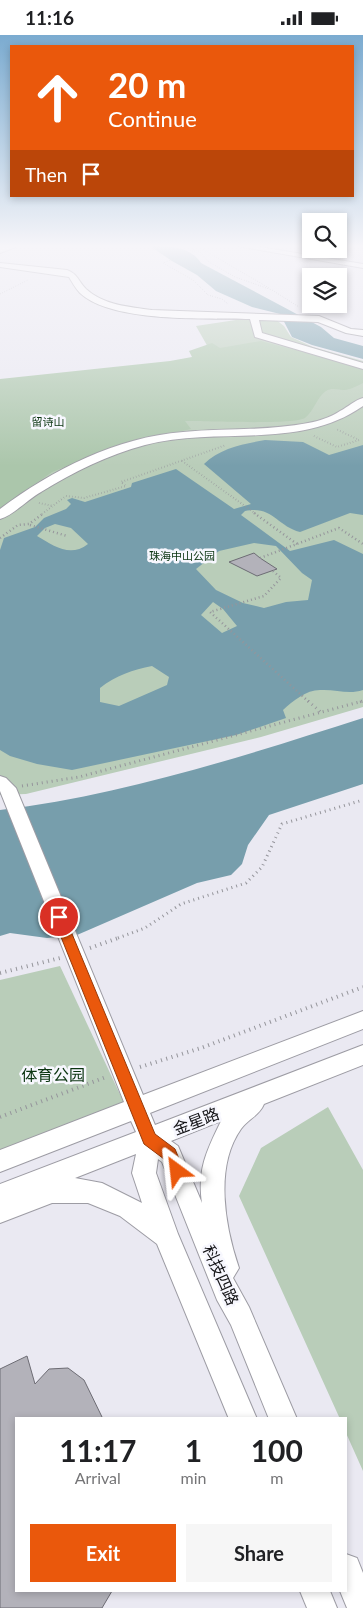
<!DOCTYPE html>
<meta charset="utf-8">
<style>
body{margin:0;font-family:Lato,"Noto Sans SC",sans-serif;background:#f6f6f6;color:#202124;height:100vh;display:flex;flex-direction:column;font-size:19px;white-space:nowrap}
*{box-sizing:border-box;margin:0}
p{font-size:16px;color:#757577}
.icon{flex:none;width:28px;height:28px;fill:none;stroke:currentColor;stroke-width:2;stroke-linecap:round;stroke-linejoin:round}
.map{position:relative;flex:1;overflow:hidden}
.details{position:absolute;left:15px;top:1382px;width:332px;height:175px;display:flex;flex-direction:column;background:#fff;border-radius:0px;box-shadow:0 2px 8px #0003}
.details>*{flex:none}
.top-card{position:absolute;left:10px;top:10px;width:344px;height:152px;border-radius:0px;box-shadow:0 2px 8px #0003;background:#ea580c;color:#fff;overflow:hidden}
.tools{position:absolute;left:302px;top:178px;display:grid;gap:10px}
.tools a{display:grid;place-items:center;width:45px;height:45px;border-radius:0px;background:#fff;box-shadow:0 2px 8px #0003;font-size:25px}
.pin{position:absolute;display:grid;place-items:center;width:42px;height:42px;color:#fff;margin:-21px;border:2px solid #fff;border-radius:50%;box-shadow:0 1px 5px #0007}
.me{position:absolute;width:55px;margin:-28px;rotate:330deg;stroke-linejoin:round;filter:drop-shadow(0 0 4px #0008)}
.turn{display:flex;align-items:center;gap:18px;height:105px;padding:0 15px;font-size:22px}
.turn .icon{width:65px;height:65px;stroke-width:2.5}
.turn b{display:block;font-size:35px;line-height:42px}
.then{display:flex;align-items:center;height:48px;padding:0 15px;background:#0003;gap:10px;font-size:19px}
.eta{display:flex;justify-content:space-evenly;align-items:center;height:85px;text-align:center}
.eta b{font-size:30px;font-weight:700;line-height:35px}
.button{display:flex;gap:10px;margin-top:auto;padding:10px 15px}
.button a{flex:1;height:58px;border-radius:0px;background:#ea580c;color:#fff;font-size:20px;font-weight:700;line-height:58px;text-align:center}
.button a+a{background:#f6f6f6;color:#202124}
.status{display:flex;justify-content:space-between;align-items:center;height:35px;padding:0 25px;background:#fff;direction:ltr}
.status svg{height:14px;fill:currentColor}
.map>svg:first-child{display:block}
</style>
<div class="status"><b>11:16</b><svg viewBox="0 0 49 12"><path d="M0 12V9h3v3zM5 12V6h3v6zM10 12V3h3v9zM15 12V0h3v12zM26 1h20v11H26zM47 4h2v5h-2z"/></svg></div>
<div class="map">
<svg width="363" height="1573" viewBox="0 0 363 1573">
<rect width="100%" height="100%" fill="#eae9f2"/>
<g fill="#b9cdb9">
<path d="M249,283L275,284L284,291L291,302L313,312L363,326V672L261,702L26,759L0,760V350L213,321L196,291Z"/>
<path d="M60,931L125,1070L0,1118V945Z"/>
<path d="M328,1072L363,1135V1436L346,1398V1384H340L239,1161L261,1113Z"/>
</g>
<path fill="#abc6ab" d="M261,306C296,316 330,321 363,334V348C357,351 352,354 345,355C339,355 332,352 326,356C317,362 314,376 305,383C294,390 204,386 185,386L191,394L125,408L52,437L0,474V344L170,326L192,322L189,316L212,308L220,313Z"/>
<g fill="#779eac" fill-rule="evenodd">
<path d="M150,211C169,211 190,211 201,228L321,292L334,303L363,311V324L312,310L292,302L280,279L252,272L216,256L197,240L172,226Z"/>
<path d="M265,405L303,407L329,420L363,410V480L350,478L300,497C277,491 272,470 245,476L241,480L290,516L334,505L363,519V655C348,660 336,654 320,655C306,655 293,666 283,675L286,683L236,700L72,735L37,729L10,721L0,715V515L4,503L35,492L44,483L66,474L71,469L67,465L72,463L85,467L131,452L132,448L176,434L234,474L251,469L204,429C220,413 243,409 265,405ZM55,489L71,493L88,509C70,523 54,511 37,501L45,493ZM254,508L276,511L302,538L312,545L308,565L286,567L264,573L243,568L216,555L196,534L219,516ZM213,567L223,574L237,591L222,598L201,580ZM152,631L169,642L167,650L119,671L100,667V653C116,640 133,635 152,631Z"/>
<path d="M363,683V749L269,780L248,810L242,829L231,840L197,848L77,900L47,903L10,898L0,901V775C124,760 244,721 363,683Z"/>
</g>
<g fill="#b3b2ba" stroke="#6d6c74">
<path d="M254,518L260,523L277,534L257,541L229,527Z"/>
<path d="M27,1321L35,1349L49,1334L68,1333L84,1345L103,1384H16V1556H112L102,1573H0V1334Z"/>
</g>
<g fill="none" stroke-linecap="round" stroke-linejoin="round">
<g stroke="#9d9ca4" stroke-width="2">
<g id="minor">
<path d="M7,211H18L0,218V213Z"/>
<path d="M237,211H254L363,229V233Z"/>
<path d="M0,228L67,235C78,239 78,246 86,254C103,270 130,272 152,275L319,281L351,294L363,295V301L346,298L318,287L259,285L262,298L363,328V334L255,302L250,284C207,283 112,288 80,258C76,254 72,247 69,242L0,232Z"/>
<path d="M363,363V371C299,416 217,391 145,410C108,420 73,437 41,457C28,464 14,480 0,484V474C52,435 117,402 183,397C225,393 267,396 308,388C319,386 331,382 340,376C348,372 355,365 363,363Z"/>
<path d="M0,741L6,743L16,753L143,1060L363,976V994L150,1078L155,1090L363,1010V1030L264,1069C259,1081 248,1084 241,1094C214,1132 225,1192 239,1233L233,1243L249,1272L297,1384H269L231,1290L217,1265L162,1127L158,1124L156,1138L178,1199L257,1384H229L157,1209L120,1181L88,1168H52L0,1188V1149L136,1097L131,1086L0,1137V1115L124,1067L0,756ZM221,1086C207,1115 197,1134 202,1168L178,1111L171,1106ZM136,1119L132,1138L142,1168L102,1148L75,1143Z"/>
<path d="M346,1519L357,1523L363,1538V1573H347L340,1556H346Z"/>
<path d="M300,1556H330L337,1573H307Z"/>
</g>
</g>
<g stroke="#95959b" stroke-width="1" stroke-dasharray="0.5 2" stroke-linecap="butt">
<path d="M149,211L171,225L163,228L193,245L208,260L222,264L228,269"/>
<path d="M184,211L200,217L209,227L235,242L272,255L299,272"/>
<path d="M197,211L269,253"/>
<path d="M171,225L195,216"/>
<path d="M0,259L28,245"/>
</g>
<g stroke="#95959b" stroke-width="2" stroke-dasharray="0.5 2.5" stroke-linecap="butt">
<path d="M314,401L337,412L359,405L336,394"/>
<path d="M182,426L256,479"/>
<path d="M39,468L53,471"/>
<path d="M42,479L66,461L84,463L126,451L121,447L226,410"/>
</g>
<g stroke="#95959b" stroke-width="2.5" stroke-dasharray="1 3" stroke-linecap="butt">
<path d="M254,478L297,509"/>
<path d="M30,490L67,501"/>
<path d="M0,503L18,490L29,489L44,478"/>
<path d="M260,523L339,493L363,509"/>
<path d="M273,536L281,543L264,561L210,577L309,667"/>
<path d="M360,667L363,666"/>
</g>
<g stroke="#95959b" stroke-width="3" stroke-dasharray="1 4" stroke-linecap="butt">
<path d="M308,666L323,679"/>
<path d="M22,751L79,742L363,666"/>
<path d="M118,903L145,893L181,869L246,848L262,832L282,789L363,765"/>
</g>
<g stroke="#95959b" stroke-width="4" stroke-dasharray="1 4.5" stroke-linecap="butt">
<path d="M90,913L121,902"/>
<path d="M0,938L60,923"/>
<path d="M140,1032L201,1013L363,952"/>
<path d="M0,1082L106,1042"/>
</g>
<use href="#minor" fill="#fff" fill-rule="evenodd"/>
</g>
<linearGradient id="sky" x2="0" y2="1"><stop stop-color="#7babd0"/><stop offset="0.49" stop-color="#f6f5f9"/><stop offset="1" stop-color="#f6f5f9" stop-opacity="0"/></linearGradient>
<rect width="363" height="431" fill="url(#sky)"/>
<path fill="#ea580c" stroke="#983908" d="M59,878L65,882L155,1099L175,1114L184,1136L182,1142L177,1144L171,1142L164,1124L144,1109L53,882Z"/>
<g text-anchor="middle" stroke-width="5" stroke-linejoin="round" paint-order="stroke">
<g font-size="11" fill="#0b3511" stroke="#f7f7fe">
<text x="48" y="391">留诗山</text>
<text x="182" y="525">珠海中山公园</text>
</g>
<g font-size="16" fill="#0b3511" stroke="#f7f7fe">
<text x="53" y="1046">体育公园</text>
</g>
<g font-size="16" fill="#121215" stroke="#f7f7fe">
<text transform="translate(196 1086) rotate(-21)" y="6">金星路</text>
<text transform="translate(221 1240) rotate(66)" y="6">科技四路</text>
</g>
</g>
</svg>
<div class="tools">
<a><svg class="icon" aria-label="search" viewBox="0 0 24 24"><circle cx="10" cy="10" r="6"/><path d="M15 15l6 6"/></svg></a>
<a><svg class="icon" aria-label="layers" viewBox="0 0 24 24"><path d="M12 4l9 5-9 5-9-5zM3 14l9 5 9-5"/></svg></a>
</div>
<div class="pin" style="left:59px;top:882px;background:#d93025"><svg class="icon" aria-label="arrive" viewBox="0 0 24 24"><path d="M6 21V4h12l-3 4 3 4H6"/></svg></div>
<svg class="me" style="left:177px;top:1136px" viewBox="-20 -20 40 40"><path d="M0-17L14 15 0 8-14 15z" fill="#ea580c" stroke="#fff" stroke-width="4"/></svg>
<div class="top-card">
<div class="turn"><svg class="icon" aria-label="ahead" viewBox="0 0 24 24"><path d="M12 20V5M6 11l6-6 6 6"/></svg><div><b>20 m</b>Continue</div></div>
<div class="then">Then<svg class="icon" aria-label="arrive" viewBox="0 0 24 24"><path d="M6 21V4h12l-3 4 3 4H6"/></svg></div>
</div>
<section class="details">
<div class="eta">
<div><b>11:17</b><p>Arrival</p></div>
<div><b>1</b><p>min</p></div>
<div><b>100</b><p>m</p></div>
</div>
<div class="button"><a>Exit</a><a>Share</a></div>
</section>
</div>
